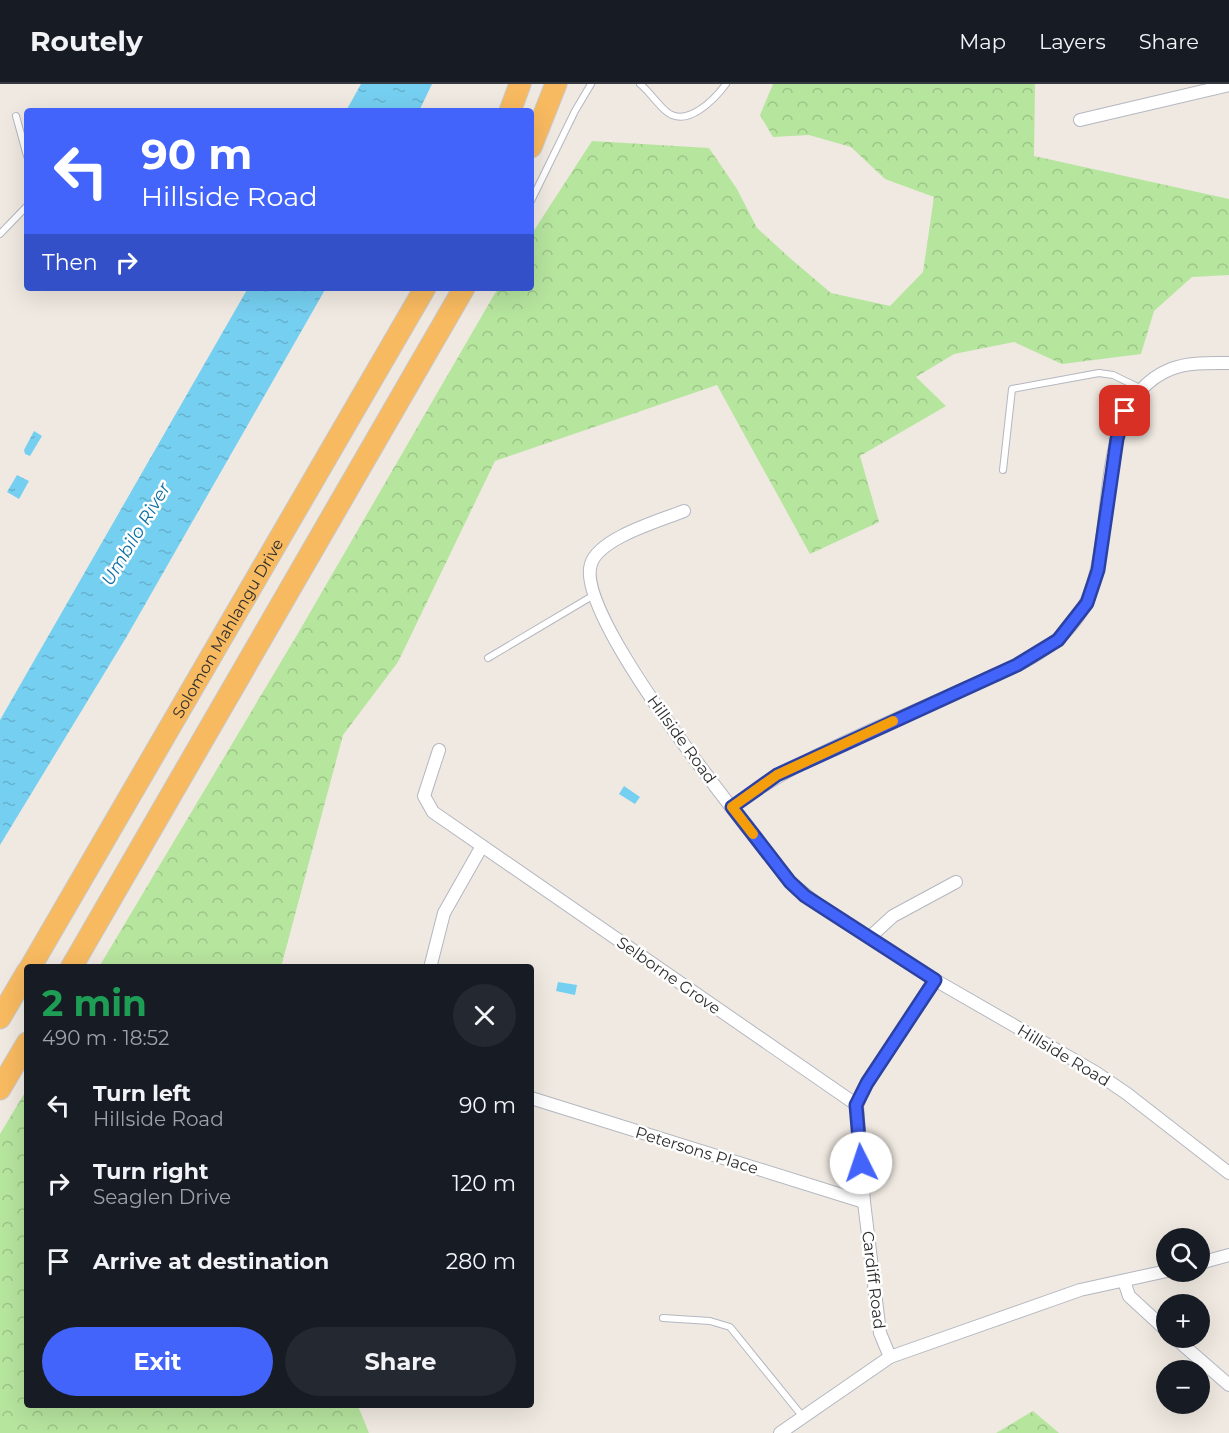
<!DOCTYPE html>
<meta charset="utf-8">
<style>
body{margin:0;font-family:Montserrat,sans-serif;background:#242831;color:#f1f3f6;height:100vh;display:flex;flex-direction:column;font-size:22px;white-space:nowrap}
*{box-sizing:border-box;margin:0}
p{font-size:20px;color:#9ea1a6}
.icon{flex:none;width:33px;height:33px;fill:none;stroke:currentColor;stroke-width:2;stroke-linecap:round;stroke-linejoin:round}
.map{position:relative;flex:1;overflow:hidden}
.details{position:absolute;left:24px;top:880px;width:510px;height:444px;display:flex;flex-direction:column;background:#171b24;border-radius:6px;box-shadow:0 6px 24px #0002}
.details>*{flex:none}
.banner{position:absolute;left:24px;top:24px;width:510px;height:183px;border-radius:6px;box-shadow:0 6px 24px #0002;background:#4264fb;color:#fff;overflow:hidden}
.controls{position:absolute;left:1156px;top:1144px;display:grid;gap:12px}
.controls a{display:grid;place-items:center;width:54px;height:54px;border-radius:50%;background:#171b24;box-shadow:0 6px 24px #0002;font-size:30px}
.pin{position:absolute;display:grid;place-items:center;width:51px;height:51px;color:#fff;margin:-26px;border-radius:12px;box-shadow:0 3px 9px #0006}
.me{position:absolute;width:66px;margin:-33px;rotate:356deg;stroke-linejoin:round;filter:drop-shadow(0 0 4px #0008)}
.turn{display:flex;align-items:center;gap:21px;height:126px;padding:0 18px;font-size:27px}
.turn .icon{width:78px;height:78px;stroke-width:2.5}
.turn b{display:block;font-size:42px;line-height:51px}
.then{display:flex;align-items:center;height:57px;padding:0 18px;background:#0003;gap:12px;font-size:22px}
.round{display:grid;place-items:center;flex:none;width:63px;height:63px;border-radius:32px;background:#242831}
.head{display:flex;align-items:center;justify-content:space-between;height:102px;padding:0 18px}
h1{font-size:36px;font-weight:700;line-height:45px;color:#1e9e55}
.primary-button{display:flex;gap:12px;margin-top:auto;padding:12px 18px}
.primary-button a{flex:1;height:69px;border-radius:36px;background:#4264fb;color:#fff;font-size:24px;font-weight:700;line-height:69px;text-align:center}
.primary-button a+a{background:#242831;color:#f1f3f6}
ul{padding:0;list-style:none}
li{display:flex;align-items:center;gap:18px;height:78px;padding:0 18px}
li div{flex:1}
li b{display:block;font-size:22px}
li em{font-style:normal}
header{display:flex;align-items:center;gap:36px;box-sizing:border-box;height:84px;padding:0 30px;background:#171b24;border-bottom:2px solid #363941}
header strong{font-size:28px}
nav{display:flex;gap:33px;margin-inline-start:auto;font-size:21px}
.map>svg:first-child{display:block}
</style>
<header>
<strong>Routely</strong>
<nav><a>Map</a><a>Layers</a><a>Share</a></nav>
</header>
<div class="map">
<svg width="1229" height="1349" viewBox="0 0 1229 1349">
<defs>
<pattern id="forest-crowns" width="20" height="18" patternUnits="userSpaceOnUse" patternTransform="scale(1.5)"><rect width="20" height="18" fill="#b6e59e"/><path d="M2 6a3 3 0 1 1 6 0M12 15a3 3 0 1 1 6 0" fill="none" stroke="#9dc588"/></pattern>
<pattern id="water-ripples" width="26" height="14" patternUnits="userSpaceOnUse" patternTransform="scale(1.5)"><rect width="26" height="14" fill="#75cff0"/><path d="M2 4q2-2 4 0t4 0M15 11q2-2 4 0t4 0" fill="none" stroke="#66b2ce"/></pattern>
</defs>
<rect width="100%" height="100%" fill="#efe9e1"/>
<g fill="url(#forest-crowns)">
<path d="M773,0H1035L1034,72L1229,115V191L1192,193L1154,227L1141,270L1062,280L1014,258L954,270L916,293L946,322L860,372L879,438L810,470L717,301L495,377L398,578L343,651L281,883H99L297,551L498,204H531V151L592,57L709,64L737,105L757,144L791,175L831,209L890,222L923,188L934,113L885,95L851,63L809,51L773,53L760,31Z"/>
<path d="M27,1005V1322H358L369,1349H0V1050Z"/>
<path d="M1033,1327L1059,1349H996Z"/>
</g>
<g fill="url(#water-ripples)">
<path d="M361,0H432L419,27H346Z"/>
<path d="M248,204H326L127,552L0,761V636Z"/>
<path d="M34,347L42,352L30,372L25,370L24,366Z"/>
<path d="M17,391L29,397L19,415L7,408Z"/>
<path d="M624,702L640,713L635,720L619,710Z"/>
<path d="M558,898L577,901L575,911L556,907Z"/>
</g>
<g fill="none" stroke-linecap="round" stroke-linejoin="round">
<g stroke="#b4b7c1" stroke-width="8">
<g id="service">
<path d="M640,0C650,8 657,20 667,28C687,44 715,15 726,0"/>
<path d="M16,32L27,72"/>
<path d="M531,117L575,27L591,0"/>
<path d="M0,150L27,122"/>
<path d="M1003,386L1012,305L1099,289L1113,291L1142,305"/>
<path d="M488,574L594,511"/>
<path d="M663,1234L710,1237L730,1243L803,1333"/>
</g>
</g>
<g stroke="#b4b7c1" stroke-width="14">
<g id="minor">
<path d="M1080,36L1229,1"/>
<path d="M684,427C659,437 599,454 591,480C573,533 752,749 790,798L817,820L935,896L1095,988L1126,1009L1229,1089"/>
<path d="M439,666L424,712L433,728L857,1021"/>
<path d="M732,723C798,674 876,645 950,611C994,591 1048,575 1077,534C1125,467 1083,320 1171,285C1189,278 1210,279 1229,279"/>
<path d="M870,853L893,832L956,798"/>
<path d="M430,884L444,829L482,762"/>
<path d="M935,896L867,999L857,1021L864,1118L880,1249L890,1273L1080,1206L1167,1187"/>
<path d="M531,1014L864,1118"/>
<path d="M1200,1179L1229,1171"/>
<path d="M1124,1197L1129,1212L1167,1247"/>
<path d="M1175,1254L1229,1301"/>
<path d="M780,1349L890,1273"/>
</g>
</g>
<g stroke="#c9c9c9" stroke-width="23">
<g id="trunk">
<path d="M510,27L520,0"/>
<path d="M531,63L556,0"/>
<path id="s1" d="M30,884L425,204"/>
<path d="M71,884L464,204"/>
<path d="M0,934L27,888"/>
<path d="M0,1005L27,959"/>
</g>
</g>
<use href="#service" stroke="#fff" stroke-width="6"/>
<use href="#minor" stroke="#fff" stroke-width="12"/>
<use href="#trunk" stroke="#f8ba60" stroke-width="21"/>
</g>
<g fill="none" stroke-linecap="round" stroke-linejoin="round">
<g stroke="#2b41a3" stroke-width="15">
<path id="route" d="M861,1079L856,1021L867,999L935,896L805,812L790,798L732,723L777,691L1017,581L1058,556L1087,519L1098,486L1117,355L1125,327"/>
</g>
<use href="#route" stroke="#4264fb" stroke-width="10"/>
<path stroke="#f59e0b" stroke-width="10" d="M753,750L732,723L777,691L893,637"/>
</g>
<g text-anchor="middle" stroke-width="5" stroke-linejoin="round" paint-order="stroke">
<g font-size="16" fill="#2e2e2e" stroke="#fff">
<text dy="6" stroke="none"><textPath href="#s1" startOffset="393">Solomon Mahlangu Drive</textPath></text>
<text transform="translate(682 655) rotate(54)" y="6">Hillside Road</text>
<text transform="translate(669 891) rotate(35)" y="6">Selborne Grove</text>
<text transform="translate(1064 971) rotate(31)" y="6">Hillside Road</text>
<text transform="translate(697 1066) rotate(17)" y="6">Petersons Place</text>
<text transform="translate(874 1196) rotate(83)" y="6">Cardiff Road</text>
</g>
<g font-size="18" font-style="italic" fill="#0d6fa3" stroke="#fff">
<text transform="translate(136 450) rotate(-59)" y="6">Umbilo River</text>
</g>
</g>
</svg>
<div class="controls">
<a><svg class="icon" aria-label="search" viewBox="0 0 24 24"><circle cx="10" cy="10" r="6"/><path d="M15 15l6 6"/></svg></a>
<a>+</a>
<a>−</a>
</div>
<div class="pin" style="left:1125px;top:327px;background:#d93025"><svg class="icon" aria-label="arrive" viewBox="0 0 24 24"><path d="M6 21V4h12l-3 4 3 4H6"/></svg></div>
<svg class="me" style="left:861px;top:1079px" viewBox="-20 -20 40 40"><circle r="19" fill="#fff"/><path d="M0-13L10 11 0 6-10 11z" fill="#4264fb"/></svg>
<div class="banner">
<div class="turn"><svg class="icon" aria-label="left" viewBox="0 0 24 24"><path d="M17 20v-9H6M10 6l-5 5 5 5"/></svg><div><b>90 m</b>Hillside Road</div></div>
<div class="then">Then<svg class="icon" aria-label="right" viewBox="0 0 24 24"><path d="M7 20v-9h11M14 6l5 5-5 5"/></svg></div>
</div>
<section class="details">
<div class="head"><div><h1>2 min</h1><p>490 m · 18:52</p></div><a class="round"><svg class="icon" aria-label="close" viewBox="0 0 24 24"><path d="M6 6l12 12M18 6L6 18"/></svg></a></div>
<ul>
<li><svg class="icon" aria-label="left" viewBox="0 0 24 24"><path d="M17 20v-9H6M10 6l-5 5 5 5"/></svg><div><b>Turn left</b><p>Hillside Road</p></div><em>90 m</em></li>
<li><svg class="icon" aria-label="right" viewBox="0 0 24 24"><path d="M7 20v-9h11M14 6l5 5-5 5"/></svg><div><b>Turn right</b><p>Seaglen Drive</p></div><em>120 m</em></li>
<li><svg class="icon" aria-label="arrive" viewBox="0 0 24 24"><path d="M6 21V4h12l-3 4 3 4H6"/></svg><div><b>Arrive at destination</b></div><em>280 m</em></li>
</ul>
<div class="primary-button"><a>Exit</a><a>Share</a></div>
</section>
</div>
